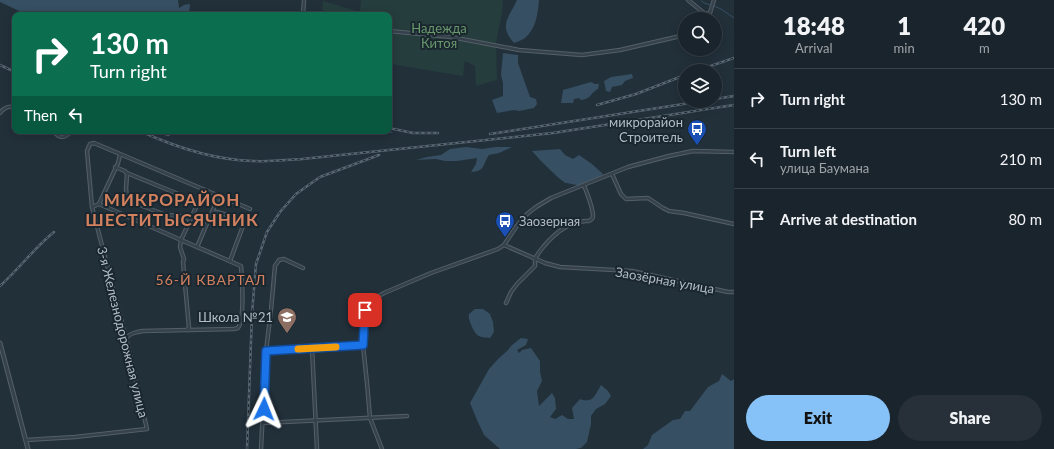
<!DOCTYPE html>
<meta charset="utf-8">
<style>
body{margin:0;font-family:Lato,sans-serif;background:#273038;color:#f1f3f6;height:100vh;display:flex;flex-direction:column;font-size:15px;white-space:nowrap}
*{box-sizing:border-box;margin:0}
p{font-size:13px;color:#9fa4a9}
.icon{flex:none;width:22px;height:22px;fill:none;stroke:currentColor;stroke-width:2;stroke-linecap:round;stroke-linejoin:round}
.map{position:relative;flex:1;overflow:hidden}
.sheet{display:flex;flex-direction:column;background:#1a242c;width:320px}
.sheet>*{flex:none}
.hud{position:absolute;left:12px;top:12px;width:380px;height:122px;border-radius:8px;box-shadow:0 2px 10px #0003,0 0 0 1px #384148;background:#0b6e4f;color:#fff;overflow:hidden}
.buttons{position:absolute;left:678px;top:12px;display:grid;gap:8px}
.buttons a{display:grid;place-items:center;width:44px;height:44px;border-radius:50%;background:#1a242c;box-shadow:0 2px 10px #0003,0 0 0 1px #384148;font-size:20px}
.pin{position:absolute;display:grid;place-items:center;width:34px;height:34px;color:#fff;margin:-17px;border-radius:8px;box-shadow:0 2px 6px #0006}
.me{position:absolute;width:44px;margin:-22px;rotate:2deg;stroke-linejoin:round;filter:drop-shadow(0 0 3px #0008)}
.turn{display:flex;align-items:center;gap:14px;height:84px;padding:0 12px;font-size:18px}
.turn .icon{width:52px;height:52px;stroke-width:2.5}
.turn b{display:block;font-size:28px;line-height:34px}
.then{display:flex;align-items:center;height:38px;padding:0 12px;background:#0003;gap:8px;font-size:15px}
.eta{display:flex;justify-content:space-evenly;align-items:center;height:68px;text-align:center}
.eta b{font-size:24px;font-weight:800;line-height:28px}
.action{display:flex;gap:8px;margin-top:auto;padding:8px 12px}
.action a{flex:1;height:46px;border-radius:24px;background:#86c2f7;color:#111;font-size:16px;font-weight:800;line-height:46px;text-align:center}
.action a+a{background:#273038;color:#f1f3f6}
ul{padding:0;list-style:none}
li{display:flex;align-items:center;gap:12px;height:60px;padding:0 12px;border-top:1px solid #384148}
li div{flex:1}
li b{display:block;font-size:15px}
li em{font-style:normal}
main{display:flex;flex:1;min-height:0}
.map>svg:first-child{display:block}
</style>
<main>
<div class="map">
<svg width="734" height="449" viewBox="0 0 734 449">
<rect width="100%" height="100%" fill="#22303a"/>
<path fill="#253d3c" d="M361,0H503L502,13L496,43L497,80L476,86L475,66L465,61L463,76L391,64V71H389V15H331V13L322,10L323,1L360,12Z"/>
<g fill="#364f62">
<path d="M0,0H178L179,8L184,5L190,4L189,13L181,15H28L0,2Z"/>
<path d="M517,0H539C538,13 536,29 525,38C522,40 517,42 514,43C498,25 509,18 517,0Z"/>
<path d="M503,53L518,55V63L530,97L536,99L537,104L534,108L519,111L514,110L497,113L492,100L503,96V83L501,75Z"/>
<path d="M632,74L633,78L625,81L622,85L612,87L610,92L606,91L604,81L611,77Z"/>
<path d="M591,82L595,84H599L598,89C590,93 592,99 580,100V98L574,99L573,103H561L563,90Z"/>
<path d="M325,131H388L394,133H378L363,135H329Z"/>
<path d="M466,147L482,149L496,147H512L499,153L489,155C482,165 486,171 471,172L476,164L477,158L457,161H445L436,159L416,160L427,157L441,155L450,149Z"/>
<path d="M560,149L565,155L573,159L579,155L592,164L603,174L597,179L579,186C574,184 571,184 566,183C560,181 537,157 532,151Z"/>
<path d="M475,309H483L490,314L493,322L494,332L490,338C479,337 477,337 472,327C470,321 468,319 469,314Z"/>
<path d="M521,338L528,339L526,345L517,350L519,353L522,350L531,348L540,361V372L542,381L537,391L539,406L552,393L555,398L556,409L550,417L555,419L562,415L568,419H574L572,408L580,399C593,404 595,395 601,385L608,391L611,396L605,404L596,409L591,416V424L587,442L581,448L576,449H500L484,435L477,420L470,403L489,369L498,359L507,351L512,345Z"/>
<path d="M722,374L731,381L734,379V449H643L648,445L652,435L673,420L680,419L685,411H690L708,387L719,381Z"/>
</g>
<g fill="none" stroke-linecap="round" stroke-linejoin="round">
<g stroke="#364f62" stroke-width="1">
<path d="M701,0L704,3L711,5"/>
<path d="M714,6L721,9L734,18"/>
</g>
<g stroke="#545f69" stroke-width="4.5">
<g id="minor">
<path d="M688,0L704,13L706,14L710,13"/>
<path d="M303,15L304,0"/>
<path d="M708,19L714,0"/>
<path d="M389,31L451,37L519,50L582,55L620,50L685,35"/>
<path d="M0,113C4,107 9,106 15,107"/>
<path d="M53,131C60,139 64,139 72,131"/>
<path d="M160,131L168,134"/>
<path d="M115,167L125,171L127,174L126,189L127,196L132,202L166,215L180,216L190,219"/>
<path d="M127,173L183,196L189,202L197,205"/>
<path d="M612,174L621,194L626,199L648,198L663,208L669,211L684,213L734,224"/>
<path d="M99,204L118,163L120,155"/>
<path d="M92,207L99,204L181,240L241,266C242,279 245,318 238,328L234,329L143,331C136,332 131,333 126,338"/>
<path d="M211,214L214,212H217L237,218C240,220 242,222 243,226L230,261"/>
<path d="M504,245L545,263L560,267L632,271L728,292H734"/>
<path d="M197,247L211,214L219,197"/>
<path d="M506,303L511,292L517,284L535,266C535,264 535,262 535,260C536,255 541,250 544,246C555,233 570,220 589,221C592,219 593,219 593,216C593,209 587,192 584,186"/>
<path d="M187,330L189,328L183,262L184,259L180,247L181,240L204,190"/>
<path d="M312,348L317,449"/>
<path d="M266,351L363,345"/>
<path d="M263,423L407,416"/>
<path d="M26,440L75,437L147,429L126,338L92,207L87,151L90,144L94,143L250,209"/>
<path d="M261,449L266,351L271,310L275,266L279,260L284,259L303,268"/>
<path d="M382,449L370,418L367,383L363,345L365,310L367,307L372,300L384,293L431,273L498,249L504,245L516,227L527,214L536,207L551,198L628,167L669,156L693,151L734,152"/>
</g>
</g>
<g stroke="#545f69" stroke-width="5">
<path id="tertiary" d="M0,343L28,449"/>
</g>
<use href="#minor" stroke="#36424b" stroke-width="2.5"/>
<use href="#tertiary" stroke="#36424b" stroke-width="3"/>
<g stroke="#586672" stroke-width="2.5">
<g id="rail">
<path d="M0,65L15,72"/>
<path d="M696,71L734,58"/>
<path d="M715,99L734,96"/>
<path d="M597,105L636,94L685,75"/>
<path d="M389,128L413,133H438"/>
<path d="M140,131C175,147 214,160 253,161C269,162 286,160 302,159L553,133L734,105"/>
<path d="M490,134L703,101"/>
<path d="M0,286C19,269 34,248 54,232"/>
<path d="M247,449L252,314L256,264L267,232L280,212L296,194L320,177L379,155"/>
</g>
</g>
<use href="#rail" stroke="#1b272f" stroke-width="1" stroke-dasharray="3" stroke-linecap="butt"/>
</g>
<g fill="none" stroke-linecap="round" stroke-linejoin="round">
<g stroke="#114b97" stroke-width="10">
<path id="route" d="M264,409L266,351L363,345L365,310"/>
</g>
<use href="#route" stroke="#1a73e8" stroke-width="7"/>
<path stroke="#f59e0b" stroke-width="7" d="M298,349L336,347"/>
</g>
<defs>
<g id="bus-pin" transform="scale(1)"><path d="M0 17L-7.5 6A9.5 9.5 0 1 1 7.5 6Z" fill="#1a4fb4" stroke="#1b272f"/><path d="M-5-6H5V4H4V6H2V4H-2V6H-4V4H-5ZM-3.5-4V0h7V-4ZM-3.5 1.2v1.5H-2V1.2ZM2 1.2v1.5H3.5V1.2Z" fill="#fff"/></g>
<g id="school-pin" transform="scale(1)"><path d="M0 17L-7.5 6A9.5 9.5 0 1 1 7.5 6Z" fill="#8d6e63" stroke="#1b272f"/><path d="M0-5L7-2L0 1L-7-2ZM-4 1L0 2.5L4 1V4Q0 6-4 4Z" fill="#fff"/></g>
</defs>
<g fill-rule="evenodd">
<use href="#bus-pin" x="697" y="129"/>
<use href="#bus-pin" x="505" y="221"/>
<use href="#school-pin" x="287" y="317"/>
</g>
<g text-anchor="middle" stroke-width="4" stroke-linejoin="round" paint-order="stroke">
<g font-size="13" fill="#68986c" stroke="#1b272f">
<text x="439" y="33">Надежда<tspan x="439" dy="15">Китоя</tspan></text>
</g>
<g font-size="13" fill="#b1bcc7" stroke="#1b272f" text-anchor="end">
<text x="683" y="127">микрорайон<tspan x="683" dy="15">Строитель</tspan></text>
<text x="519" y="226" text-anchor="start">Заозерная</text>
<text x="273" y="322">Школа №21</text>
</g>
<g font-size="13" fill="#b1bcc7" stroke="#1b272f">
<text transform="translate(665 280) rotate(10)" y="5">Заозёрная улица</text>
<text transform="translate(123 332) rotate(76)" y="5">3-я Железнодорожная улица</text>
</g>
<g font-size="14" letter-spacing="1" fill="#d3815f" stroke="#1b272f">
<text x="211" y="285">56-Й КВАРТАЛ</text>
</g>
<g font-size="17" font-weight="bold" letter-spacing="1" fill="#d3815f" stroke="#1b272f">
<text x="172" y="206">МИКРОРАЙОН<tspan x="172" dy="20">ШЕСТИТЫСЯЧНИК</tspan></text>
</g>
</g>
</svg>
<div class="buttons">
<a><svg class="icon" aria-label="search" viewBox="0 0 24 24"><circle cx="10" cy="10" r="6"/><path d="M15 15l6 6"/></svg></a>
<a><svg class="icon" aria-label="layers" viewBox="0 0 24 24"><path d="M12 4l9 5-9 5-9-5zM3 14l9 5 9-5"/></svg></a>
</div>
<div class="pin" style="left:365px;top:310px;background:#d93025"><svg class="icon" aria-label="arrive" viewBox="0 0 24 24"><path d="M6 21V4h12l-3 4 3 4H6"/></svg></div>
<svg class="me" style="left:264px;top:409px" viewBox="-20 -20 40 40"><path d="M0-17L14 15 0 8-14 15z" fill="#1a73e8" stroke="#fff" stroke-width="4"/></svg>
<div class="hud">
<div class="turn"><svg class="icon" aria-label="right" viewBox="0 0 24 24"><path d="M7 20v-9h11M14 6l5 5-5 5"/></svg><div><b>130 m</b>Turn right</div></div>
<div class="then">Then<svg class="icon" aria-label="left" viewBox="0 0 24 24"><path d="M17 20v-9H6M10 6l-5 5 5 5"/></svg></div>
</div>
</div>
<section class="sheet">
<div class="eta">
<div><b>18:48</b><p>Arrival</p></div>
<div><b>1</b><p>min</p></div>
<div><b>420</b><p>m</p></div>
</div>
<ul>
<li><svg class="icon" aria-label="right" viewBox="0 0 24 24"><path d="M7 20v-9h11M14 6l5 5-5 5"/></svg><div><b>Turn right</b></div><em>130 m</em></li>
<li><svg class="icon" aria-label="left" viewBox="0 0 24 24"><path d="M17 20v-9H6M10 6l-5 5 5 5"/></svg><div><b>Turn left</b><p>улица Баумана</p></div><em>210 m</em></li>
<li><svg class="icon" aria-label="arrive" viewBox="0 0 24 24"><path d="M6 21V4h12l-3 4 3 4H6"/></svg><div><b>Arrive at destination</b></div><em>80 m</em></li>
</ul>
<div class="action"><a>Exit</a><a>Share</a></div>
</section>
</main>
